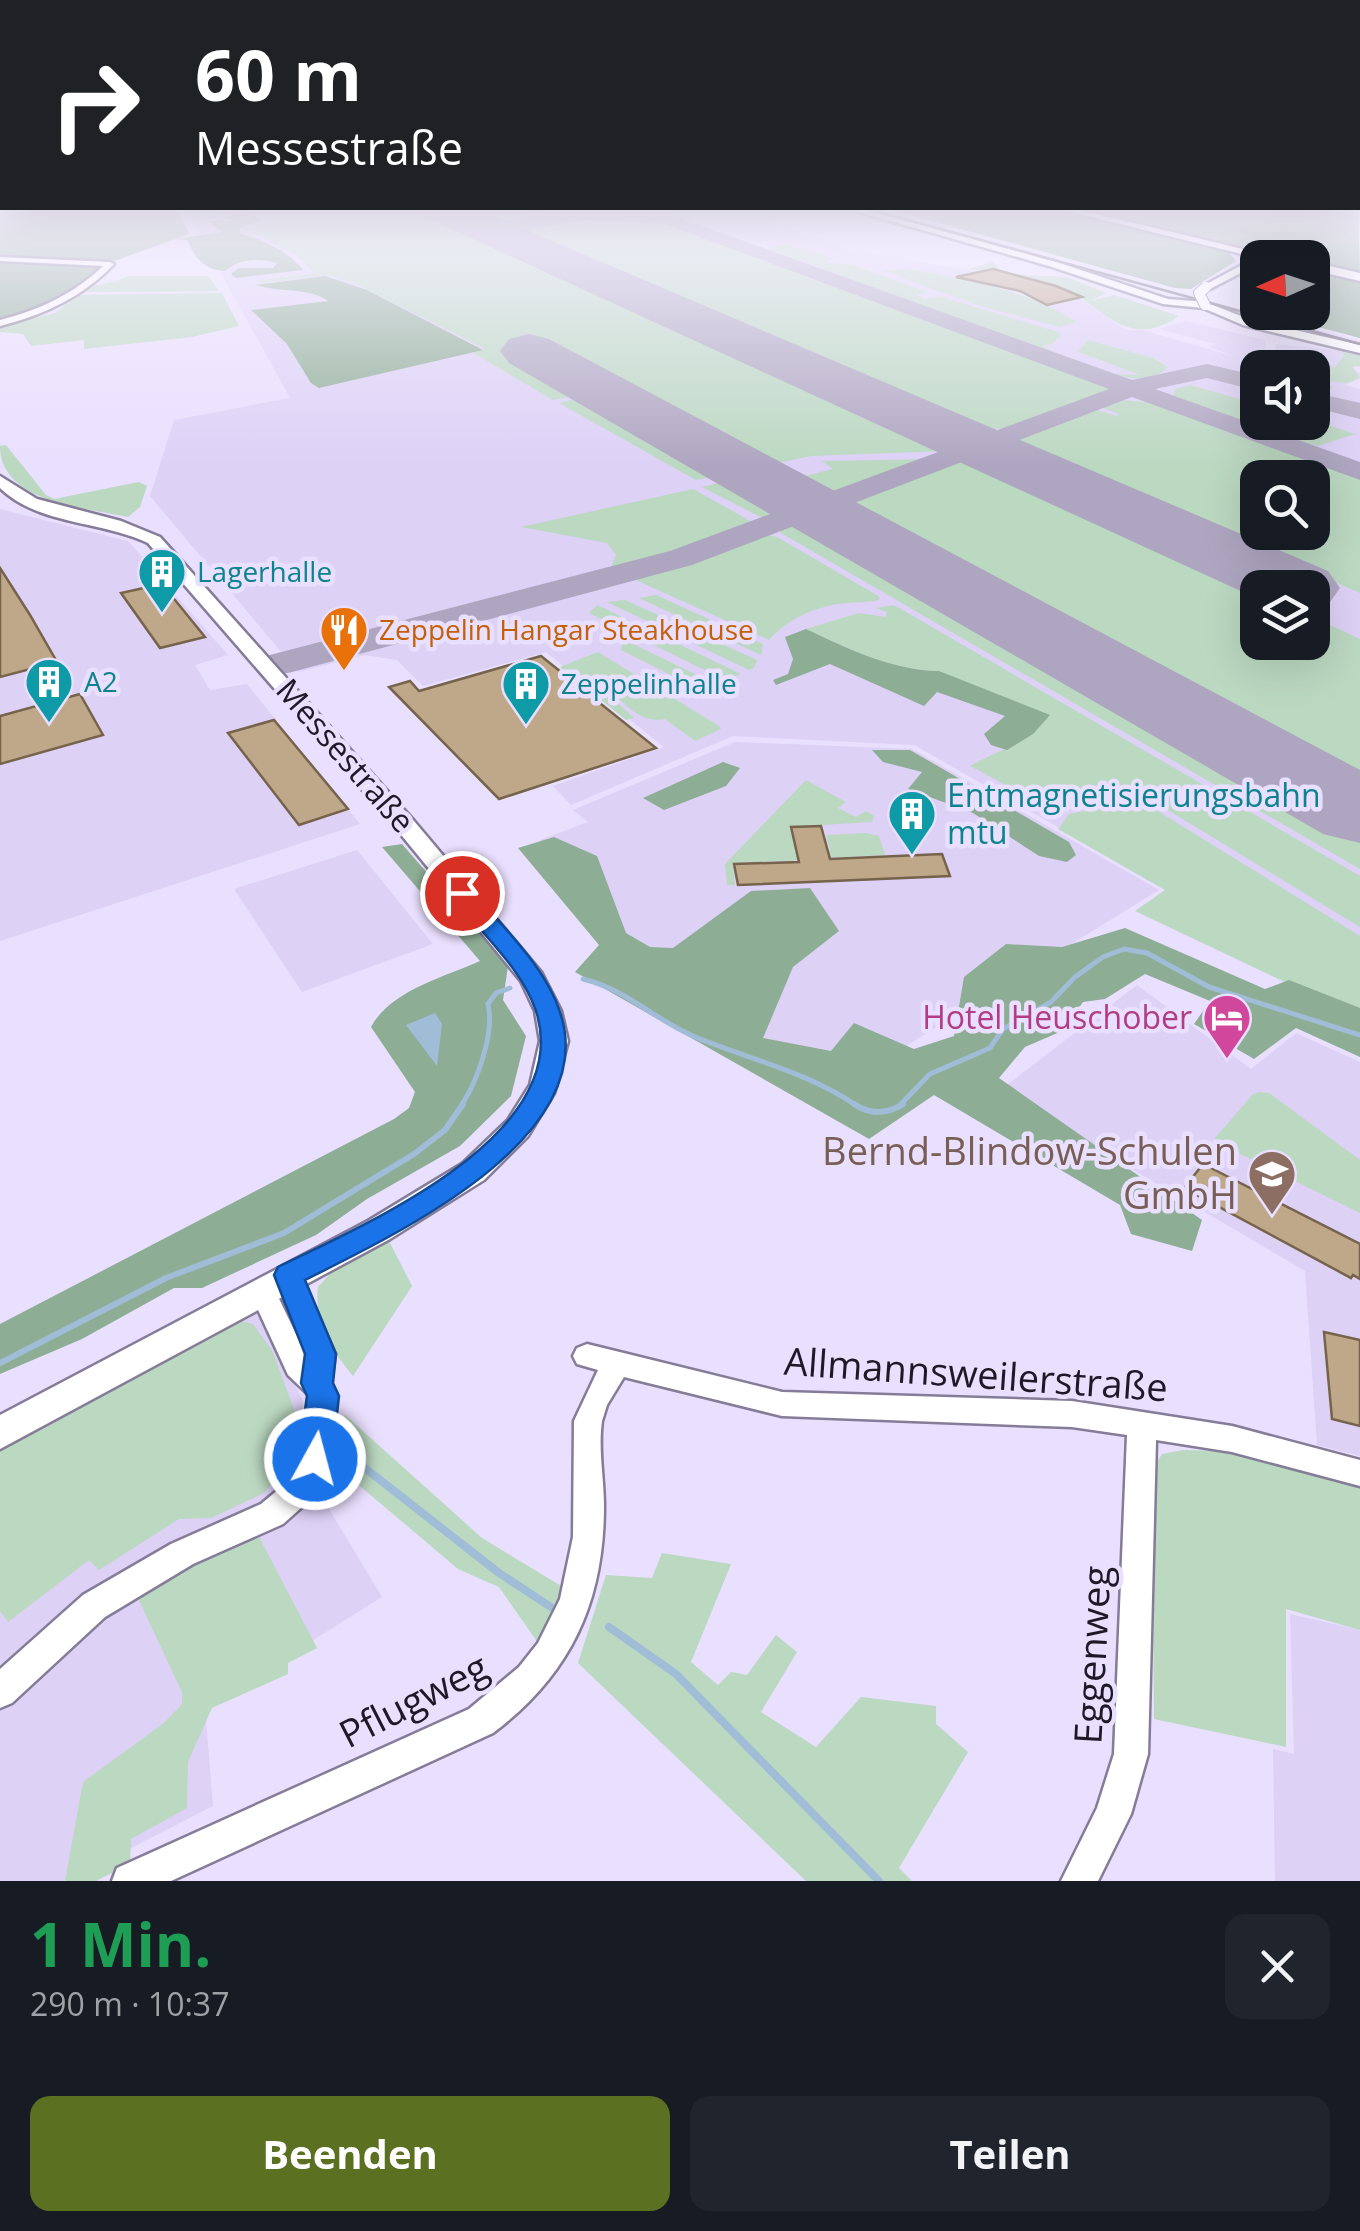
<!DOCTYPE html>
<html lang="de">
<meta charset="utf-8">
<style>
body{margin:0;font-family:"Open Sans",sans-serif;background:#20242c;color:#f1f3f6;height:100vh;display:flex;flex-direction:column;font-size:38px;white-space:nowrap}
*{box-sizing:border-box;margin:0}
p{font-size:32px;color:#9ea1a6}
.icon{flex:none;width:55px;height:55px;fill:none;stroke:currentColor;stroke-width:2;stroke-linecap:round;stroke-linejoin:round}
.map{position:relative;height:1881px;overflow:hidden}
.side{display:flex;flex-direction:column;background:#171b24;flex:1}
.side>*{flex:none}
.top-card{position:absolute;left:0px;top:0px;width:1360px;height:210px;box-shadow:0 10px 40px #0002;background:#202124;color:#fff;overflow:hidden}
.needle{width:65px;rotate:267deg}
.buttons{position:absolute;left:1240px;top:240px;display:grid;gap:20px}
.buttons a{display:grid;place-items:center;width:90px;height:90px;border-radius:20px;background:#171b24;box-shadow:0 10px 40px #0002;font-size:50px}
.pin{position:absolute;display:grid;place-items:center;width:85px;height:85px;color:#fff;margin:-42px;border:5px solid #fff;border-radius:50%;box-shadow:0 2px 10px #0007}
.me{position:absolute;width:110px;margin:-55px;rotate:7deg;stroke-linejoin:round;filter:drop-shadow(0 0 8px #0008)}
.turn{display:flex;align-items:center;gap:35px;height:210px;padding:0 30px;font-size:45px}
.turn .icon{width:130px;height:130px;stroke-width:2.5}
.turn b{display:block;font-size:70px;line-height:85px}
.round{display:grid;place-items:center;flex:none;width:105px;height:105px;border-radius:20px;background:#20242c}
.overview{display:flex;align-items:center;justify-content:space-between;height:170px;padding:0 30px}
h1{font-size:60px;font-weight:700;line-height:75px;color:#1e9e55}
.primary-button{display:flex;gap:20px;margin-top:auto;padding:20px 30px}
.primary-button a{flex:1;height:115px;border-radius:20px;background:#5b7121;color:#fff;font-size:40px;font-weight:700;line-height:115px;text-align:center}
.primary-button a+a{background:#20242c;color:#f1f3f6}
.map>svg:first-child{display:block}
</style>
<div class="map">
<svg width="1360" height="1881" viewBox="0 0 1360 1881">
<rect width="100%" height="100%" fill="#e9dffe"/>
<g fill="#ddd1f6" fill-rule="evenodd">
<path d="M185,208H754L737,211L756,212L778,219L769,222L854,251L982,272L956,277L909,269L1067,317L1047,305L1079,298L1126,330H1142L1244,359L1209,347L1216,344L1159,329L1186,321L1265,340L1266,357H1274L1276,344L1344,351L1349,364L1360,373V378L1345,385L1360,389V1010L1170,891L914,745L733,736L571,805L553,786L664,747L546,652L423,686L397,660L365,655L298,672L150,496L174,420L290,398ZM1258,368H1312V422H1258ZM1258,478H1312V532H1258ZM1258,588H1312V642H1258Z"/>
<path d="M861,208L1360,341V344Z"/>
<path d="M0,509L128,541L228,655L195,665L210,690L247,684L360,824L0,941Z"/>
<path d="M735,742L912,749L1159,890L867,1070L750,1037L613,938L540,840L588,822L573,810Z"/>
<path d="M357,850L433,944L302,992L234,889Z"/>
<path d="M1137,985L1251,1069L1296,1033L1360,1062V1456L1317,1445L1305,1271L1077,1137L1007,1085Z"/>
<path d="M252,1305L302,1398L308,1474L382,1597L205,1708L213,1806L67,1881H0V1443Z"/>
<path d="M1290,1614L1360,1630V1881H1275L1273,1749L1294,1754Z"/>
</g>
<g fill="#bbd8c1" fill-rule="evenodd">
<path d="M197,208H414L945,451L811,456L696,480L559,403L604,391L553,400L473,353L485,349L356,284L326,275L261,283L258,281L314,273L299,257L263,237L240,231L265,221L262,215Z"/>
<path d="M466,208H626L634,213H582L503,223Z"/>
<path d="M573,218L664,221L1107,385L1110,392L1084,402L1069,400L1079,404L1013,429L976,428L523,232L528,225Z"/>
<path d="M784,244L834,258L827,260L830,263L853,265L928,292L916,295L925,299L939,296L1061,333L1054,343L1042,346L1053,351L1048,352L767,248Z"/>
<path d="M992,262L1005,274L1067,277L1106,293L1091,301L1114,295L1179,316C1123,354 1103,301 1054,285C1027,277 997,274 969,269Z"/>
<path d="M908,269C964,278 1028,290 1076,322L1060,327L980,306L884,271Z"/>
<path d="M128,276H209L219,291L83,292C98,281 112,285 128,276Z"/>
<path d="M222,293L239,326L192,337L84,349V340L31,346L23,334L0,332V326L55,313L79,295Z"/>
<path d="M1087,340L1153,358L1168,367C1141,394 1084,365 1055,355L1115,374L1140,375L1078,352Z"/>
<path d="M1324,347L1360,356V366L1352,367L1360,378L1348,383L1327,381L1326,385L1333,387L1322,395L1316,394L1318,365L1335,367L1344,356L1343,351Z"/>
<path d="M1190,385L1257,404L1258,422L1313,420L1355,434L1318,446L1260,430L1173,396L1175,389Z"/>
<path d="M1122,400L1156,403L1360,478V593L1015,441L1094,409L1117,416L1119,414L1100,407ZM1258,478H1312V532H1258Z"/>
<path d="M6,445L46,495L54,499L139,482L147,486L140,507L128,517C87,508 0,503 0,446Z"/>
<path d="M939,459L770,522L702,487L761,473L805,476L833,469L822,461Z"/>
<path d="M954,462L973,463L1257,592L1258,642H1312L1313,617L1360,639V869L781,533L779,527Z"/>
<path d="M693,489L754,523V529L618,572L611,567L616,555L607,543L521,527Z"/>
<path d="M763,534L777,537L880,597L878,600C866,603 859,602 847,603C818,605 787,619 769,640L629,577Z"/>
<path d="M656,595L763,644L761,655L639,598Z"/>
<path d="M625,600L757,660L754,668L749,670L607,602Z"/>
<path d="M597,605L741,674L725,680L589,613Z"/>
<path d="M894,605L1360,876V927L1135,790C1046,824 1048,805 970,766C992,754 1012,747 1033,734L939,671C894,671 846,648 806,629L859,613L886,617L887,612L876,608Z"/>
<path d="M623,639L707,680L693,686L621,650Z"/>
<path d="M598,652L719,726L721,729L695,741L665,719C643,724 627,706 611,692L606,693L634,718L626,720L560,667Z"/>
<path d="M806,780L846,802L838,808L856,817L866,811L874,816L872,822L789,827L796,852H805L807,860L733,863L735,885H727L725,864Z"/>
<path d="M1131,802L1148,805L1360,936V1009L1312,995L1135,911L1165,890L1058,829L1069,814Z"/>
<path d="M866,833L879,836L885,855L823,858L821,851L830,850L826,835Z"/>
<path d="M1259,1092L1269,1093L1360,1160V1213L1216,1142L1215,1138L1253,1094Z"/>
<path d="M388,1239L412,1286L353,1376C332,1352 314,1321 318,1287L337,1266Z"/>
<path d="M236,1320L253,1324L273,1352L299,1423L292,1460L264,1493L211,1518L179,1519L99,1570L89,1560L8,1622L0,1611V1443Z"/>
<path d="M345,1415L482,1538L566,1589L543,1650L499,1587L458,1569L328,1459Z"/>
<path d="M1183,1450L1221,1451L1360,1486V1630L1286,1609V1747L1154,1719L1152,1470L1162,1454Z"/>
<path d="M257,1533L317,1648L288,1663V1674L212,1708L188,1762L187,1808L131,1839L130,1864L96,1881H65L83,1782L164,1723L182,1704V1692L136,1594L156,1579Z"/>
<path d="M662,1553L731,1564L691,1662L718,1685L731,1672L747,1675L776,1635L797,1652L761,1712L816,1747L861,1697L936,1706V1724L968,1752L899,1868L912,1881H806L578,1663L606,1575L652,1578Z"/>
</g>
<g fill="#8ead95">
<path d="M0,203L2,208H176L189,234L109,263L51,305L0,322Z"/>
<path d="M1358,203L1360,274L1313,263L1312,258L1289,257L1071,208H1358Z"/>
<path d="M884,208H1046L1227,251L1236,261L1191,289L1175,288Z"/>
<path d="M219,212L253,213L260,221L240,228L239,233C262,239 288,251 303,270L236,278L231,274L238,268H273L277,263C258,258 240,258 225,271C203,269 196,259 187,240L176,239L222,232L208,221L249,220L225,219L233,214L215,213Z"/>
<path d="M1313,270L1360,281V338L1264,313L1312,312Z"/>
<path d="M325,276L367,290L483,350L319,388L311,383L287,344L251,310L328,301C312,288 277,292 256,285Z"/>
<path d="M806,629C846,648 894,671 939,671L1050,715L1033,734L1007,750L991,745L984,734L1005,716L937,692L924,706L830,664L776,685L773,680L788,674L793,659L785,637Z"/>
<path d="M872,750H910L1069,842L1076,855L1067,862L1039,856L973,813L908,789L922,772L883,762Z"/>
<path d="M723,762L740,768L726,786L664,810L643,798Z"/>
<path d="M554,837L597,856L626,933L650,947L673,948L751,891L810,888L839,931L793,967L763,1038L831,1051L854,1023L914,1049L954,1036L964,977L1006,944L1062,947L1125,928L1265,989L1289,980L1360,1008V1057L1296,1028L1254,1059L1194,1024L1210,1001L1145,974L1105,999L1083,1002L1062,1031L1025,1047L999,1078L1202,1220L1192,1251L1131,1234L1120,1205L934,1095L869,1139L575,972L599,945L518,848Z"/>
<path d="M402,844L508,966L503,1000L526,1036L511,1096L460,1146L367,1199L316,1235L202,1288H174L82,1339L0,1374V1324L394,1119L409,1108L415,1092L371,1027C390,991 444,977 480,961L382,847Z"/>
</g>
<path fill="#a0bcd7" d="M435,1013L442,1024L437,1066L406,1025Z"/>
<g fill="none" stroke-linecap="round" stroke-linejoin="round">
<g stroke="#a0bcd7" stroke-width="5">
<path d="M583,979C625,989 654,1019 693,1036C748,1059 808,1072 857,1106"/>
<path d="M461,1106C477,1082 495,1033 488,1004L496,993L510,988"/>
<path d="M899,1106L930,1074L990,1048L1003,1029L1051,1002L1075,977L1103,957L1124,949L1147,953L1209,987L1360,1035"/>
</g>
<g stroke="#a0bcd7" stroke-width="6">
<path d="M854,1104C870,1115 888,1114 903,1104"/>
<path d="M0,1363L166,1278L284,1233L414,1154L445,1130L463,1104"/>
</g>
<g stroke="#a0bcd7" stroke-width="8">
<path d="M343,1451L499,1573L557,1611"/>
<path d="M609,1627L676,1674L879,1881"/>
</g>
<g fill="#aea6c0" fill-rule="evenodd">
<path d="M439,208H456L459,212L450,217Z"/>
<path d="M629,208H652L1132,380L1207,364L1258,376V391L1207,378L1155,389L1360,462V480L1132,397L692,565L292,672L279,675L266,672L261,664L266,656L670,551L1109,389L665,224L586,220L514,231L511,240L505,242L492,231C515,207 599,210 632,212Z"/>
<path d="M1312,392L1360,403V419L1312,407Z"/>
</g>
<g fill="#aea6c0" fill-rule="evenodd">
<path d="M419,208H475L1328,571L1340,588L1328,605L1312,609V588H1258V599L425,217Z"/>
<path d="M529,334L549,339L1360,770V843L1323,834L509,363L500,351L509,339Z"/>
</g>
</g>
<g fill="#bfa78a" stroke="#76634c" stroke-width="2.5">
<path d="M993,269L1056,286L1082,297L1047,305L1020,291L956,277Z"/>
<path d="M0,568L30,615L57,662L0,677Z"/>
<path d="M162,584L205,637L160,648L121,593Z"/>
<path d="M541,656L656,748L499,799L389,687L410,681L419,691Z"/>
<path d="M80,694L103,735L0,764V716Z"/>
<path d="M274,720L348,809L299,825L228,733Z"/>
<path d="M821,826L830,859L942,854L950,876L738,885L734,864L799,862L791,827Z"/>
<path d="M1203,1164L1360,1244V1279L1353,1275L1351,1278L1184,1188Z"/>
<path d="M1324,1332L1360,1340V1426L1332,1419Z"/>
</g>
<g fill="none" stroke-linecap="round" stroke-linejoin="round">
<g stroke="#857c98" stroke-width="5">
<g id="minor">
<path d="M0,257L110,262L114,264C83,297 44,315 0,326V320C39,310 74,294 103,266L0,261Z"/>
<path d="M288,1265L297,1268L335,1354L331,1383L337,1395L330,1459L311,1499L283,1524L193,1564L105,1617L12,1703L0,1708V1669L83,1595L171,1544L261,1504L291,1479L301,1458L309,1395L288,1375L249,1290L253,1282L262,1279L271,1282L307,1357L275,1275L279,1268Z"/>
<path d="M587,1344L782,1392L1072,1401L1232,1426L1360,1460V1486L1232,1452L1156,1440L1148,1754L1131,1814L1098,1881H1061L1097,1808L1114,1754L1127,1435L1072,1427L782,1416L624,1377L607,1405L602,1421C598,1450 604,1478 604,1506C604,1603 570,1675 493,1733L171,1881H112L117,1868L469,1709L519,1667L538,1643L560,1599L573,1537L574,1421L598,1370L577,1364L573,1356L577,1348Z"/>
</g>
</g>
<g stroke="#857c98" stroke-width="5">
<g id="tertiary">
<path d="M845,208H858L1057,262L1168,299L1205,302L1251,320L1360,345V353L1243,325L1203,308L1163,304L1049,266Z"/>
<path d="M1257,257L1258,264L1210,289L1201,287Z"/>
<path d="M0,476L37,499L121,521L160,537L414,821L541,972L561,1011L568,1041L554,1093L528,1136L484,1180L390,1239L0,1449V1415L368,1221L462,1164L508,1120L530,1085L540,1041L535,1011L521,981L398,831L148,543C102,521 38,525 0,488Z"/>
</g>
</g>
<g stroke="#857c98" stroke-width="5">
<g id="primary">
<path d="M1055,208H1072L1280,258H1258Z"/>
<path d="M1312,262L1360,273V281L1312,270Z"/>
</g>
</g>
<use href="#minor" fill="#fff" fill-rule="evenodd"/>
<use href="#tertiary" fill="#fff" fill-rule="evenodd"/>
<use href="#primary" fill="#fff" fill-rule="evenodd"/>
<path stroke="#746d81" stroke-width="2.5" d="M864,208L1360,344"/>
<g stroke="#857c98" stroke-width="12" stroke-linecap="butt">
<path id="tertiary-bridge" d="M1205,305L1199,293L1206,287"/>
</g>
<use href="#tertiary-bridge" stroke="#fff" stroke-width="10"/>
</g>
<linearGradient id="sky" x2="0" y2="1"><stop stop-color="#8bb7e1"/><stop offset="0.44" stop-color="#f5f1ff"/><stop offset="1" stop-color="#f5f1ff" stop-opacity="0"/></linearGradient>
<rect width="1360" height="466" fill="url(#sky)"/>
<path fill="#1a73e8" stroke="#114b97" stroke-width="2.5" d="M462,886L470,888C501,926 545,965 560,1012C603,1139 392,1236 305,1280L336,1354L333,1383L339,1396L332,1459L327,1469L315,1474L303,1469L298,1459L307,1396L301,1383L305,1354L274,1275L278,1267C363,1225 576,1136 536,1011C521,966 478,931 451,893Z"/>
<defs>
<g id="building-pin" transform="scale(2.5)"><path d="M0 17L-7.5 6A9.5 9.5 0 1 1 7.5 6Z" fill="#0f9aa8" stroke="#e9dffe"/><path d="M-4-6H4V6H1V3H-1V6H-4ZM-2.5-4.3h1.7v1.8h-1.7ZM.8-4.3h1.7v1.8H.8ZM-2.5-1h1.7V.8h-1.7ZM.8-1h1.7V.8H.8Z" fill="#fff"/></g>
<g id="restaurant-pin" transform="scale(2.5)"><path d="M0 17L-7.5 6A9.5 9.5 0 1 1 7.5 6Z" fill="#e8710a" stroke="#e9dffe"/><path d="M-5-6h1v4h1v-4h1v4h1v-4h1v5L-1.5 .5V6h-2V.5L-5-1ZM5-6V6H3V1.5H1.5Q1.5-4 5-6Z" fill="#fff"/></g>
<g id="hotel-pin" transform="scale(2.5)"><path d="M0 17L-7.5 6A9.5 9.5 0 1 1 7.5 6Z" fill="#d1479c" stroke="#e9dffe"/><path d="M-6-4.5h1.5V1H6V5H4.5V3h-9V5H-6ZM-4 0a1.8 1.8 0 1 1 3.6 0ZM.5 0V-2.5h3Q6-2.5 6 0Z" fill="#fff"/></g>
<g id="university-pin" transform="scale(2.5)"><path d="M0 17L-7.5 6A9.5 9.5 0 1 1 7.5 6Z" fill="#8d6e63" stroke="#e9dffe"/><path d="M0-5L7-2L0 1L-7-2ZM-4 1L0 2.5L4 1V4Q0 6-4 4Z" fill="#fff"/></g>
</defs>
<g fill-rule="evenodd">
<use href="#building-pin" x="162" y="572"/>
<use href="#restaurant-pin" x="344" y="630"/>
<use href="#building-pin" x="49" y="682"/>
<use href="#building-pin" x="526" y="684"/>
<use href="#building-pin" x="912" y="814"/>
<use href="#hotel-pin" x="1227" y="1018"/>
<use href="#university-pin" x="1272" y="1174"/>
</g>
<g text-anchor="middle" stroke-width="9" stroke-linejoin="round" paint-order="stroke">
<g font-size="28" fill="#0d838f" stroke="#e9dffe" text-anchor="start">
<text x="197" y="582">Lagerhalle</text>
<text x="84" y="692">A2</text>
<text x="561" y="694">Zeppelinhalle</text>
</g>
<g font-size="28" fill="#c56008" stroke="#e9dffe" text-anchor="start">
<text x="379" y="640">Zeppelin Hangar Steakhouse</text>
</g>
<g font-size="32" fill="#1e1a25" stroke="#e9dffe">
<text transform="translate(345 756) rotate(49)" y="11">Messestraße</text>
</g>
<g font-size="32" fill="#0d838f" stroke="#e9dffe" text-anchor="start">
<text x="947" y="807">Entmagnetisierungsbahn<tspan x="947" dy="37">mtu</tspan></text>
</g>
<g font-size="32" fill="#b23c85" stroke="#e9dffe" text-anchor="end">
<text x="1192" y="1029">Hotel Heuschober</text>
</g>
<g font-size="38" fill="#785e54" stroke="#e9dffe" text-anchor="end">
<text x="1237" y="1165">Bernd-Blindow-Schulen<tspan x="1237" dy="44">GmbH</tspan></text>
</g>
<g font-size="38" fill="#1e1a25" stroke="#e9dffe">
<text transform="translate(976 1375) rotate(4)" y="13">Allmannsweilerstraße</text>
<text transform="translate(1093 1655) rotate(-87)" y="13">Eggenweg</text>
<text transform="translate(414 1701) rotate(-27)" y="13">Pflugweg</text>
</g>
</g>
</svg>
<div class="buttons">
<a><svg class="needle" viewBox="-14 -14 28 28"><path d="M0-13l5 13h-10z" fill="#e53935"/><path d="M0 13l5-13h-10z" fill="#9ea1a6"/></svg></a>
<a><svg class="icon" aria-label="sound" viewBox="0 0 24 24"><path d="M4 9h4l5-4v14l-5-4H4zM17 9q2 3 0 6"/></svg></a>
<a><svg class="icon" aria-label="search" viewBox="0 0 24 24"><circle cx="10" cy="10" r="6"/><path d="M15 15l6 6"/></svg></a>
<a><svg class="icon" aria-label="layers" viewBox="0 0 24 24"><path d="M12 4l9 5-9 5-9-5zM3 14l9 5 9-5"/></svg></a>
</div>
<div class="pin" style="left:462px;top:893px;background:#d93025"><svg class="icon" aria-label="arrive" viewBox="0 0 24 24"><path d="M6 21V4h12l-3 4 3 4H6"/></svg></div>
<svg class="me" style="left:315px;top:1459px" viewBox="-20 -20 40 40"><circle r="17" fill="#1a73e8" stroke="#fff" stroke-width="3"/><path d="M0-11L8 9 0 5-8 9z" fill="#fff"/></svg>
<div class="top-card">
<div class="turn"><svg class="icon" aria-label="right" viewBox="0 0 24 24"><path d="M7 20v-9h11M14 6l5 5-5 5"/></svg><div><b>60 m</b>Messestraße</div></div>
</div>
</div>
<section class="side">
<div class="overview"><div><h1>1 Min.</h1><p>290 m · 10:37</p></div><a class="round"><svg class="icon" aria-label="close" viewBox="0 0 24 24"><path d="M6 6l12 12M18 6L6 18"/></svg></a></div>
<div class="primary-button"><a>Beenden</a><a>Teilen</a></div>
</section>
